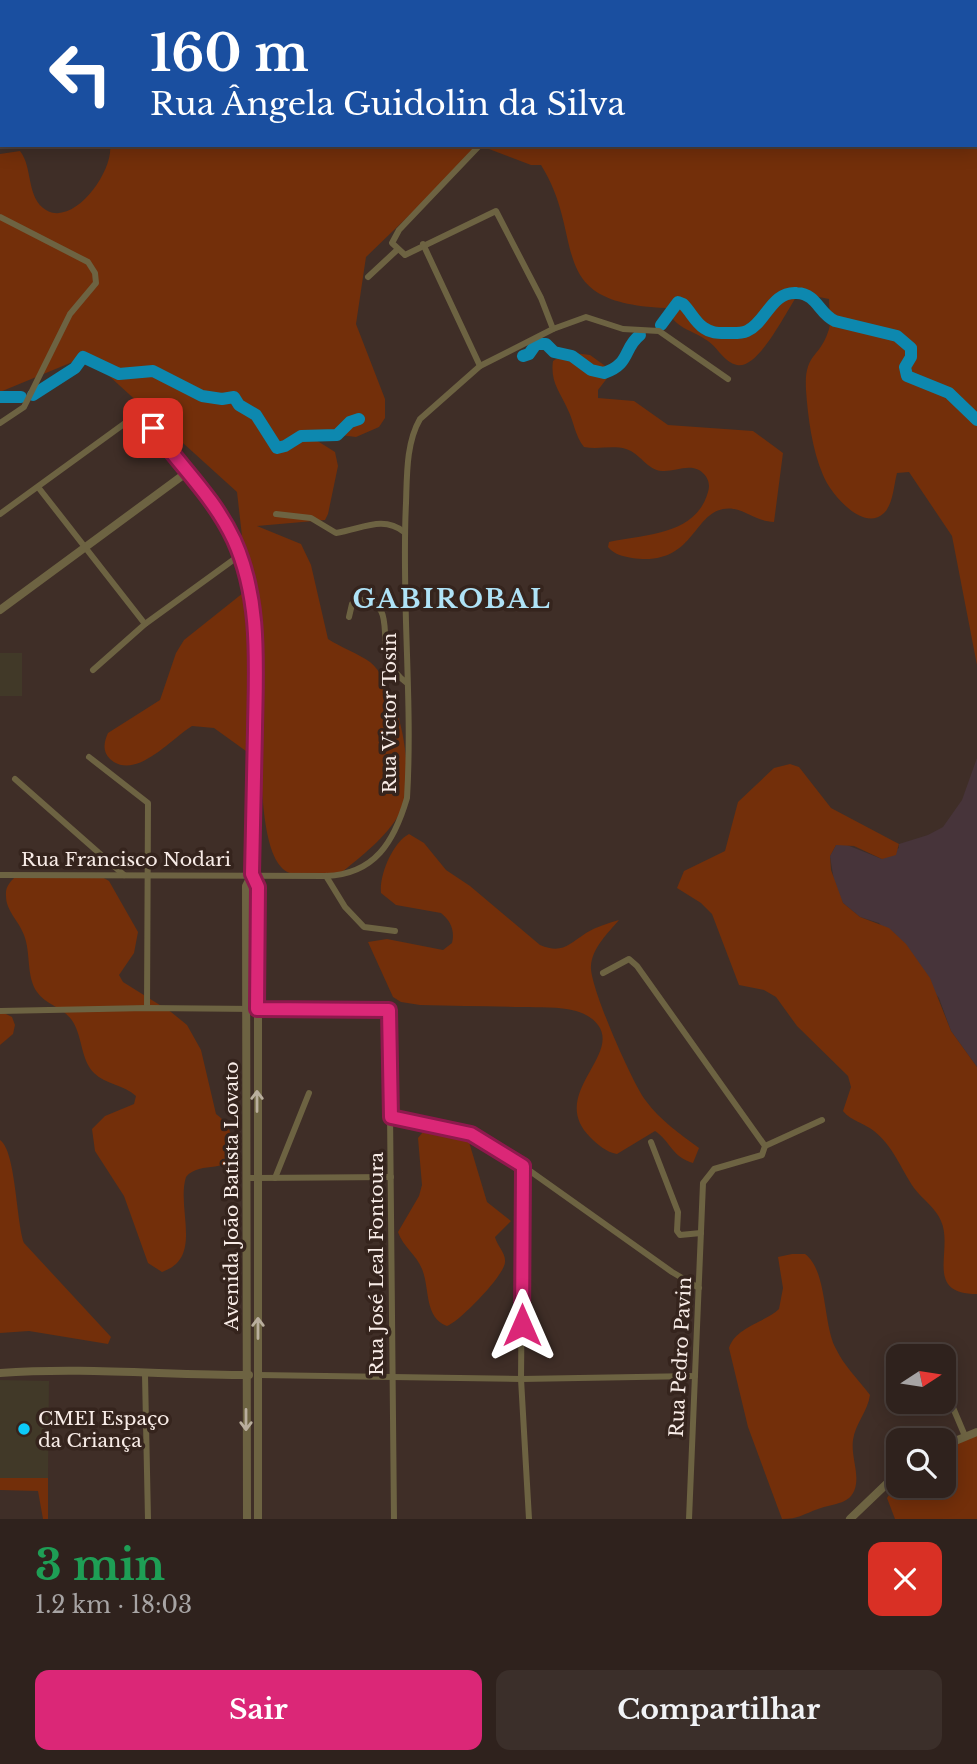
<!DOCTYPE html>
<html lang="pt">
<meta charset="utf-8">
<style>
body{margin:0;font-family:"Libre Baskerville",serif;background:#3b2f2a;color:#f1f3f6;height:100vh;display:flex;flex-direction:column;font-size:26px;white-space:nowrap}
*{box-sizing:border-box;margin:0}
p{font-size:23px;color:#a7a4a4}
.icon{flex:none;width:38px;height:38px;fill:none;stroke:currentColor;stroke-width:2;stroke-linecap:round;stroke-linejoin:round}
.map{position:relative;height:1519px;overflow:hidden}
.details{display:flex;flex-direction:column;background:#2f221d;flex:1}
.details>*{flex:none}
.hud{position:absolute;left:0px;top:0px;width:978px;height:147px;box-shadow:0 4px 18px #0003,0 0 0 2px #4a3f3b;background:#1a4fa0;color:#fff;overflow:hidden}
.needle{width:46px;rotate:78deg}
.tools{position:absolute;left:886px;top:1344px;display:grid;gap:14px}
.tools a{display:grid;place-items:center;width:70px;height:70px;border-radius:14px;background:#2f221d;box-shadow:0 4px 18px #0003,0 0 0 2px #4a3f3b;font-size:35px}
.pin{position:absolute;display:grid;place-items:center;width:60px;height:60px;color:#fff;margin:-30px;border-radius:14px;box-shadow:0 4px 10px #0006}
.me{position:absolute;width:77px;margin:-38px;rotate:0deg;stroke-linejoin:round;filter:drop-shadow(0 0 5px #0008)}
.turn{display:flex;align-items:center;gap:24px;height:147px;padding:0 35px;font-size:32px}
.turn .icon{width:91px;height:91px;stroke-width:2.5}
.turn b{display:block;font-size:49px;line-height:60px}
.round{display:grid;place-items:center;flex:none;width:74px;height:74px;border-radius:14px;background:#3b2f2a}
.headline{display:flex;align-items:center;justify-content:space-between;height:119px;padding:0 35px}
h1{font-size:42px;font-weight:700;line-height:52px;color:#1e9e55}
.action{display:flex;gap:14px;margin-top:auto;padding:14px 35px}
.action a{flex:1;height:80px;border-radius:14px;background:#db2777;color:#fff;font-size:28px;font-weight:700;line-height:80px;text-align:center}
.action a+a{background:#3b2f2a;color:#f1f3f6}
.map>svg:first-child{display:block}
</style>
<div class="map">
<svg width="977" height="1519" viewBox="0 0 977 1519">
<rect width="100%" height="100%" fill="#3f2e27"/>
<path fill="#47343a" d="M977,758V1067L951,1031L939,998L879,923L860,917L843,903L835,887L830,856L836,845L842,843L882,859L899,848V844L928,835L943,827L962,800Z"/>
<g fill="#413928">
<rect x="0" y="653" width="22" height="43"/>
<path d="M0,1380L49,1381L48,1478H0Z"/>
</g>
<g fill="#732f0a">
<path d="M144,0H977V665L952,536L909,472L897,473C894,484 893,505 884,513C863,533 830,493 823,475C812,449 808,418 806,390C804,353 819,359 828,332C832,323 829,309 829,299L799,293C787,309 759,370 737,365C724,362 718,348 708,341C691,329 675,329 666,308C541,303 588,240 541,165H531L481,146L366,257L356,324L385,399V418L379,427L356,437L300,430L335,452L338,466L328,514L325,520L257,526L301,544L311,565L328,639C340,647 359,654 370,662C399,685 418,781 400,813C386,838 361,856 340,874C325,874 305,877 290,873C262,863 263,789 260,761L214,728L192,726C172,738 135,782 110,759C102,751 104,742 108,733L160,700L176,653L184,640L248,589L237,492L87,356L0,392V154L20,151C33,167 26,198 46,210C74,227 114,171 110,145H976V2Z"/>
<path d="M567,352L590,355L608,368V377L598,390V398L634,401L668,425L753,431L783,453L774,522C756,522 741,505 723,509C692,515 693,567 632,558C622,556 615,555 608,547L609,542C644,534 696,536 708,492C711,483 707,475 699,470C687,464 674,472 662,471C647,470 640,453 626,449C612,445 598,450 584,447C575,436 574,422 568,410C560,392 550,382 553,361Z"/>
<path d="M790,764L799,767L831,808L899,844L896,855L882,859L854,846L836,845L830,856L831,870L843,903L860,917L889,928L906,944L930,978L951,1031L977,1067V1294C923,1294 954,1250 941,1221C936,1208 922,1199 914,1188C901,1169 893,1146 874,1131C864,1123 851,1121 843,1111L851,1087L848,1076L797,1026L776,997L764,990L739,985L712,914L701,903L677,888L684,871L725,851L738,802L774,768Z"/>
<path d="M409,834L424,843L446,870L470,886L540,945C562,954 568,945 586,933C596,927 608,923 619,920C608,933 592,948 591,966C589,985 633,1085 646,1101C660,1120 680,1134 699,1148L693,1163C672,1157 671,1142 655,1131L617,1154C606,1152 598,1145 590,1137C548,1095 621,1056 598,1025C593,1018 584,1013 576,1011C559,1006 539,1008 522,1007C488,1006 454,1006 420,1005L401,1002L393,997L368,942L387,939L443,950L452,943C455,931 451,921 441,913L396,905L381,893C379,875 393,842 409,834Z"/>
<path d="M18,874L102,877L109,881L138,932L134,953L119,975L123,982L171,1012L187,1025L201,1050L216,1114C227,1122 230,1129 233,1143C240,1178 201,1158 186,1177C176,1209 204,1258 162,1272L148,1263L124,1196L95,1151L92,1129L105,1116L134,1104L136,1096C124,1085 105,1084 94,1073C80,1059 83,1035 71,1019C62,1007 45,1004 37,992C26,976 31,953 24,935C19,921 6,911 6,896C5,886 11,881 18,874Z"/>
<path d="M0,1011L12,1017L15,1025L13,1034L0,1045Z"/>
<path d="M427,1127L464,1134L469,1142L487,1202L511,1221L495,1237C497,1246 506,1253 505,1262C505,1275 459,1322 447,1326C424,1318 430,1288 422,1269C416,1254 403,1247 398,1232L419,1196L422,1185L418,1138Z"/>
<path d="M0,1140C16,1151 16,1220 24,1243L111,1337L108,1344L29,1331L0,1333Z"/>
<path d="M792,1254H805C827,1270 823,1322 835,1347C844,1366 857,1378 870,1395C868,1411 855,1424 853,1440C851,1455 858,1470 856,1484C853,1505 834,1503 818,1509C804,1514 798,1519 782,1519L748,1427L729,1348C736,1327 764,1323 779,1309L783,1288L778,1257Z"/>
<path d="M977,1433V1519H895L887,1498L898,1481V1486H943V1447Z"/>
<path d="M0,1478H48V1519H43L38,1491L0,1490Z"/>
</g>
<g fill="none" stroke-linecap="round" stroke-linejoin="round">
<g stroke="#0d88af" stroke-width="12">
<path d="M661,325L678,302L683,304C691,312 695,322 704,328C711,333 717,333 725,333C733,333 740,334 747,331C766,323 771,291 797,293C817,294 819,314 835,321L897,336L911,348V357L905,367L907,376L949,393L977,420"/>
<path d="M523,356L529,354L536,344H546L554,352L572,356L591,370L604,373C631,364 623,348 640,335"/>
<path d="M33,395L75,368L83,357L119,374L153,371L202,396L222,399L234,397L239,405L256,415L277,448L285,446L301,436L337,435L350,422L359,419"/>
<path d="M0,397H21"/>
</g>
<g stroke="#6d6342" stroke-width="6">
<path d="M480,145L399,230L392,243L405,255L496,211L541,298L553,329"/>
<path d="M0,217L88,262L95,273L96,283L70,314L24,407L0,423"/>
<path d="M423,244L480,366"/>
<path d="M368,277L397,250"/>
<path d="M38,487L145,624"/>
<path d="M0,514L128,421C157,419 171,452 186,473"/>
<path d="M276,514L311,518L336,533C362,529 383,515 404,532"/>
<path d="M349,617L352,604L360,600C406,604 365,654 407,683"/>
<path d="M93,670L145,624L240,555"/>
<path d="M89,757L148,803L147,1008"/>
<path d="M15,779L124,875"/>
<path d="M0,875L326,876C375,874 394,842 407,798C413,700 401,601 406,503C407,476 406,443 420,419L480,366L553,329L586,317L623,329L659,331L728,379"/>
<path d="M326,876L345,907L364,927L395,931"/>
<path d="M603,973L629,959L637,966L765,1146L762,1155L714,1169L703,1183L689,1519"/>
<path d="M0,1011L147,1008L389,1010L394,1519"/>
<path d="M391,1117L471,1134L523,1166L672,1272L699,1288"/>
<path d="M651,1142L678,1212L677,1231L680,1235L701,1233"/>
<path d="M765,1146L822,1120"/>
<path d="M523,1166L521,1379L529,1519"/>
<path d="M246,1178L391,1177"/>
<path d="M275,1178L309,1093"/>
<path d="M145,1375L148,1519"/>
<path d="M258,1375L521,1379L695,1376"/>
<path d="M943,1384L965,1436"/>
</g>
<g stroke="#6d6342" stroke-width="8">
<path d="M0,610L186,473C223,499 248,560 253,603C258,641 256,681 255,720C254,771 253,823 252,874L246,886L247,1519"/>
<path d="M252,874L258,887V1519"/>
<path d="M0,1373C83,1367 166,1375 249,1375"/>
<path d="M943,1446L977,1432"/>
<path d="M850,1519L898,1473"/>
</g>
</g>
<defs><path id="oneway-shaft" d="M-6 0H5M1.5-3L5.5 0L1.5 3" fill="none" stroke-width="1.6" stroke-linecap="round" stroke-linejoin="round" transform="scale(1.75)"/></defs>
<g stroke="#b9ae9d">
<use href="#oneway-shaft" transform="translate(257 1101) rotate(-90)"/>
<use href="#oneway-shaft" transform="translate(258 1328) rotate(-90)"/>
<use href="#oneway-shaft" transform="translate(246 1420) rotate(90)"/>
</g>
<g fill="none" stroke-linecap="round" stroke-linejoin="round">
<g stroke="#8e194d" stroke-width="18">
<path id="route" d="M153,428C180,466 214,497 234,540C261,600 256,665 255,729C254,778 253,826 252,874L258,887L257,1009L389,1010L391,1117L471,1134L523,1166L522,1325"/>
</g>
<use href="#route" stroke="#db2777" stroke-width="12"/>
</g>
<circle fill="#0ccafa" stroke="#35241d" stroke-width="2.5" cx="24" cy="1429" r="7"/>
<g text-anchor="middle" stroke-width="7" stroke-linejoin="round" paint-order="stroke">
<g font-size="19" fill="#f8ece7" stroke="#35241d">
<text transform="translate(389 713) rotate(-90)" y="7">Rua Victor Tosin</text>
<text x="126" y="866">Rua Francisco Nodari</text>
<text transform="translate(231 1196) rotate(-90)" y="7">Avenida João Batista Lovato</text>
<text transform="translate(376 1264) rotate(-90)" y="7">Rua José Leal Fontoura</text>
<text transform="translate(680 1357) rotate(-87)" y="7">Rua Pedro Pavin</text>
</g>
<g font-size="19" fill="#f8ece7" stroke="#35241d" text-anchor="start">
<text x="38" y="1425">CMEI Espaço<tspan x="38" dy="22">da Criança</tspan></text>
</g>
<g font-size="26" font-weight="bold" letter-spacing="2" fill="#afe3f7" stroke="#35241d">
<text x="452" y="608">GABIROBAL</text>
</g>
</g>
</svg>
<div class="tools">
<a><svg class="needle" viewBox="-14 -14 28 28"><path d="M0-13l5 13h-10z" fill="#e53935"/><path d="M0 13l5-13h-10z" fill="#a7a4a4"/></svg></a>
<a><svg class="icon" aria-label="search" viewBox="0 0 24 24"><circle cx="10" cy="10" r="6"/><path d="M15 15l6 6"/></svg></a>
</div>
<div class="pin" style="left:153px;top:428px;background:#d93025"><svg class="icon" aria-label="arrive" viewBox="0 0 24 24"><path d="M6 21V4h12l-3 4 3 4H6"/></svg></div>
<svg class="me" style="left:522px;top:1325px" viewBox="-20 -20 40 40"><path d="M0-17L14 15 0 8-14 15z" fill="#db2777" stroke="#fff" stroke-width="4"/></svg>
<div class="hud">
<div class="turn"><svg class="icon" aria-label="left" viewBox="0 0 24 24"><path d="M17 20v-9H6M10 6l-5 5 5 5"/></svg><div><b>160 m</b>Rua Ângela Guidolin da Silva</div></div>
</div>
</div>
<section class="details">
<div class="headline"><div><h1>3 min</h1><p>1.2 km · 18:03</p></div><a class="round" style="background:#d93025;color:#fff"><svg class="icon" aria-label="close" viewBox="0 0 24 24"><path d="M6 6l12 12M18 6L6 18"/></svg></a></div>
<div class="action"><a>Sair</a><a>Compartilhar</a></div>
</section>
